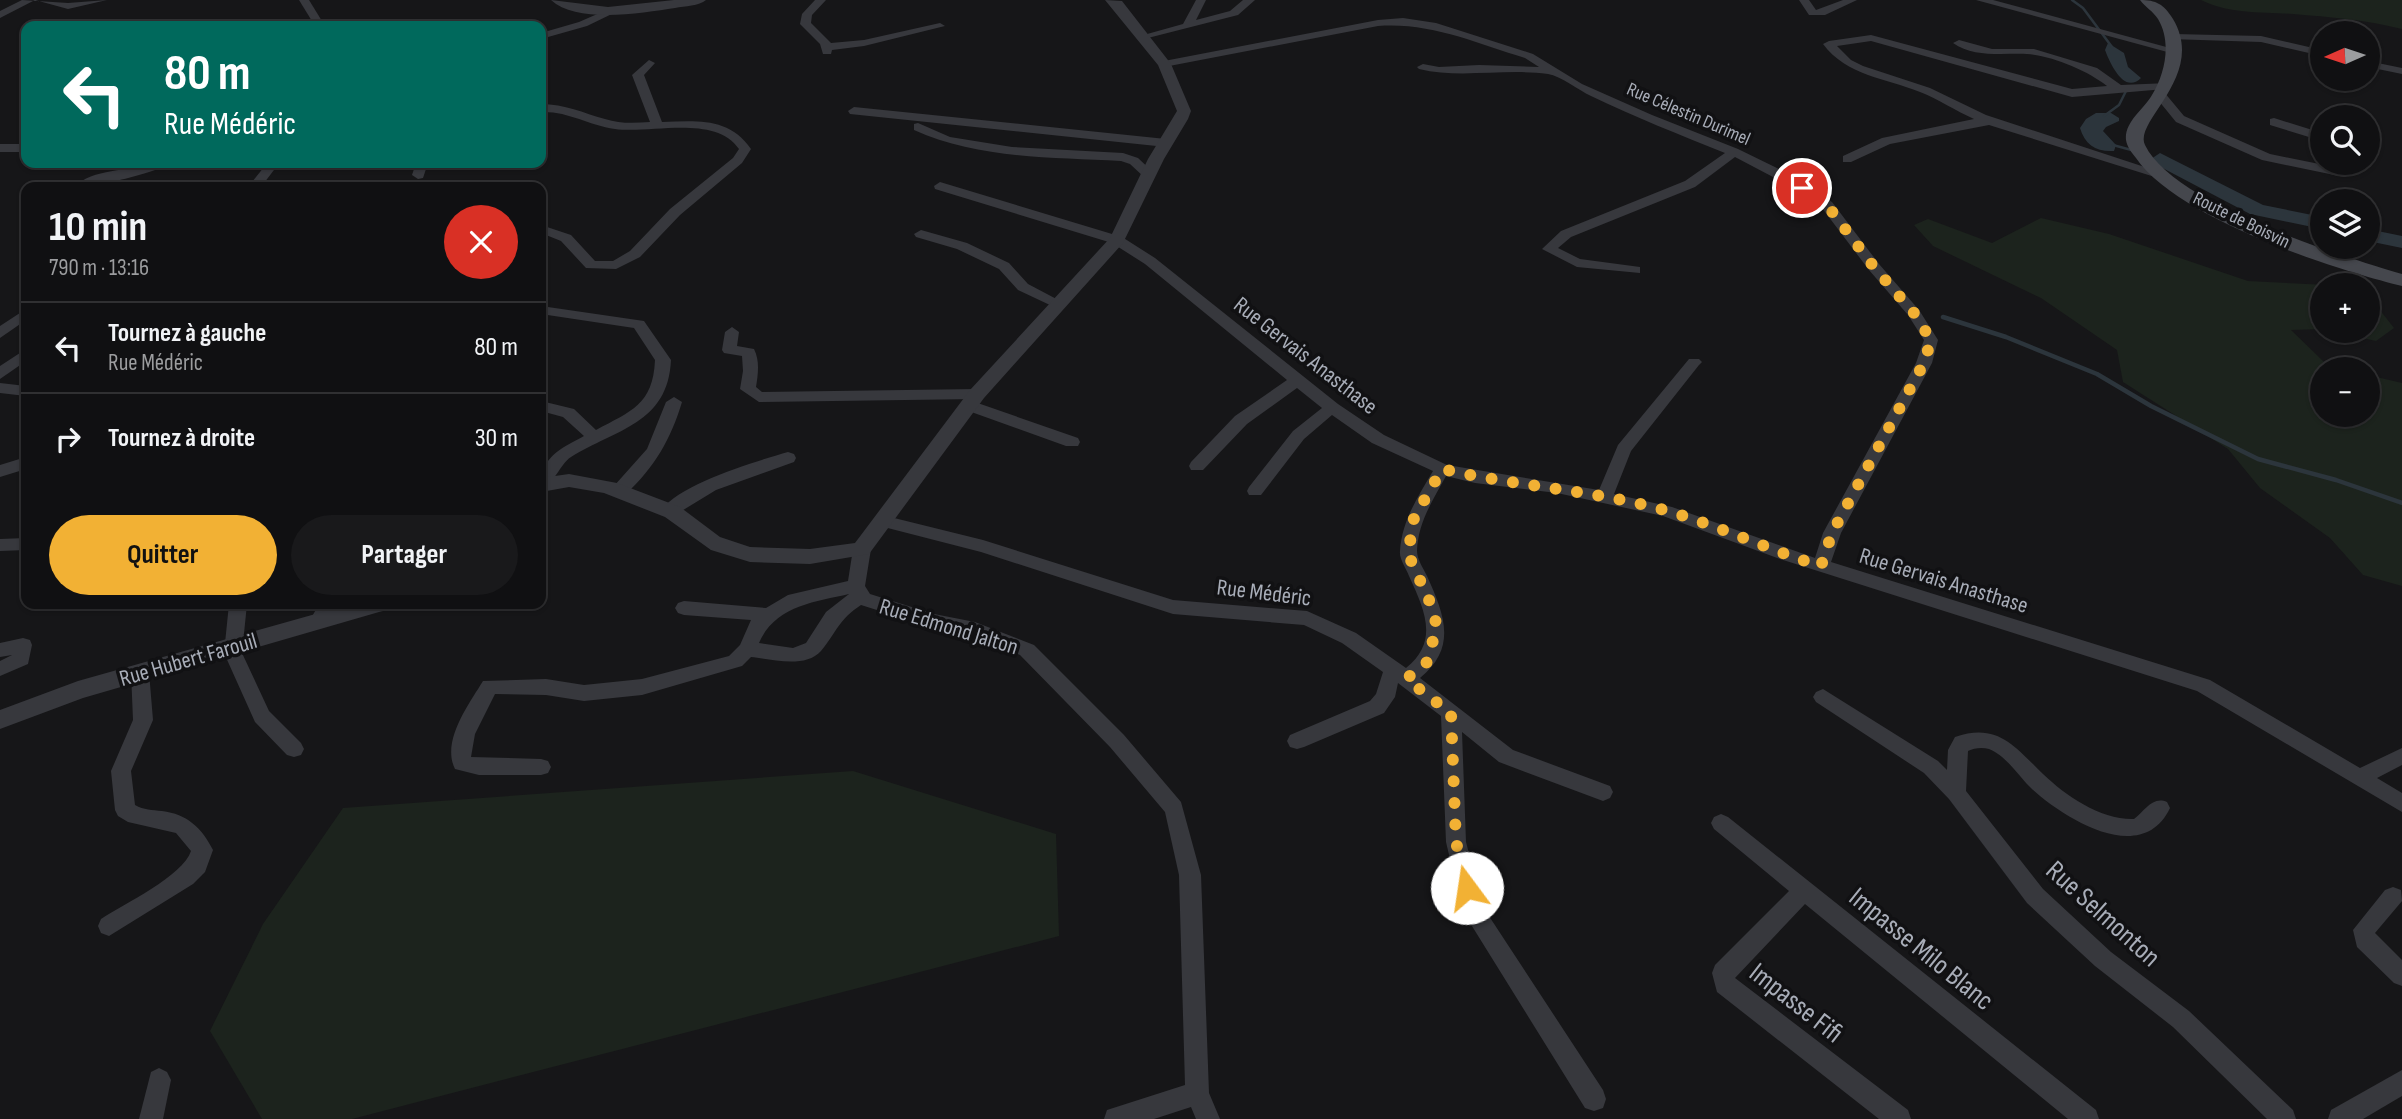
<!DOCTYPE html>
<html lang="fr">
<meta charset="utf-8">
<style>
body{margin:0;font-family:"Sofia Sans Condensed",sans-serif;background:#19191b;color:#f1f3f6;height:100vh;display:flex;flex-direction:column;font-size:26px;white-space:nowrap}
*{box-sizing:border-box;margin:0}
p{font-size:23px;color:#9c9d9f}
.icon{flex:none;width:38px;height:38px;fill:none;stroke:currentColor;stroke-width:2;stroke-linecap:round;stroke-linejoin:round}
.map{position:relative;flex:1;overflow:hidden}
.drawer{position:absolute;left:21px;top:182px;width:525px;height:427px;display:flex;flex-direction:column;background:#101012;border-radius:14px;box-shadow:0 2px 5px #0004,0 0 0 2px #303032}
.drawer>*{flex:none}
.top-card{position:absolute;left:21px;top:21px;width:525px;height:147px;border-radius:14px;box-shadow:0 2px 5px #0004,0 0 0 2px #303032;background:#00695c;color:#fff;overflow:hidden}
.needle{width:46px;rotate:267deg}
.buttons{position:absolute;left:2310px;top:21px;display:grid;gap:14px}
.buttons a{display:grid;place-items:center;width:70px;height:70px;border-radius:50%;background:#101012;box-shadow:0 2px 5px #0004,0 0 0 2px #303032;font-size:35px}
.pin{position:absolute;display:grid;place-items:center;width:60px;height:60px;color:#fff;margin:-30px;border:4px solid #fff;border-radius:50%;box-shadow:0 2px 7px #0007}
.me{position:absolute;width:77px;margin:-38px;rotate:346deg;stroke-linejoin:round;filter:drop-shadow(0 0 5px #0008)}
.turn{display:flex;align-items:center;gap:24px;height:147px;padding:0 28px;font-size:32px}
.turn .icon{width:91px;height:91px;stroke-width:2.5}
.turn b{display:block;font-size:49px;line-height:60px}
.round{display:grid;place-items:center;flex:none;width:74px;height:74px;border-radius:37px;background:#19191b}
.headline{display:flex;align-items:center;justify-content:space-between;height:119px;padding:0 28px}
h1{font-size:42px;font-weight:700;line-height:52px}
.primary-button{display:flex;gap:14px;margin-top:auto;padding:14px 28px}
.primary-button a{flex:1;height:80px;border-radius:42px;background:#f2b134;color:#111;font-size:28px;font-weight:700;line-height:80px;text-align:center}
.primary-button a+a{background:#19191b;color:#f1f3f6}
ul{padding:0;list-style:none}
li{display:flex;align-items:center;gap:21px;height:91px;padding:0 28px;border-top:2px solid #303032}
li div{flex:1}
li b{display:block;font-size:26px}
li em{font-style:normal}
.map>svg:first-child{display:block}
</style>
<div class="map">
<svg width="2402" height="1119" viewBox="0 0 2402 1119">
<rect width="100%" height="100%" fill="#161618"/>
<g fill="#1c231d">
<path d="M2201,0H2402V29C2367,20 2329,17 2293,14C2263,12 2228,14 2201,0Z"/>
<path d="M2041,218L2109,234L2248,281L2327,285H2322V329L2291,330L2324,362L2349,369H2322V415H2368V375L2402,383V586L2363,575L2330,538L2260,488L2228,449L2123,382L2117,350L2041,298L1933,246L1914,225L1928,219L1992,243Z"/>
<path d="M2368,299L2372,300L2394,328L2376,341L2331,331H2368Z"/>
<path d="M853,771L1056,834L1059,936L352,1119H262L210,1031L263,924L343,808Z"/>
</g>
<g fill="#2c353c">
<path d="M2108,43L2124,53L2128,67L2141,78C2124,95 2110,63 2105,50Z"/>
<path d="M2096,113H2111L2119,118V121L2106,127L2103,131L2116,145L2114,151C2096,152 2085,145 2080,128L2086,119Z"/>
</g>
<g fill="none" stroke-linecap="round" stroke-linejoin="round">
<g stroke="#2c353c" stroke-width="2.5">
<path d="M2072,0L2083,8L2112,47"/>
<path d="M2104,116L2119,105L2127,89"/>
<path d="M2113,145L2135,151"/>
</g>
<path stroke="#2c353c" stroke-width="4.5" d="M1943,317L2006,337L2097,374L2151,406L2258,459L2336,480L2402,503"/>
<g fill="#2c353c" fill-rule="evenodd">
<path d="M2160,153L2263,205L2322,217V229L2250,214L2153,163L2151,159Z"/>
<path d="M2368,229L2402,236V248L2368,241Z"/>
</g>
<g fill="#37383d" fill-rule="evenodd">
<path d="M22,0L68,3L107,0L68,9L35,0L0,18V11Z"/>
<path d="M299,0H309L325,26H315Z"/>
<path d="M815,0H826L812,15L811,23L831,43L864,40L940,23L945,26L864,46L832,50L831,54H823L820,44L800,24L802,14Z"/>
<path d="M1196,0H1206L1196,20L1230,11L1243,0H1255L1238,15L1140,40V36L1183,24Z"/>
<path d="M1799,0H1809L1816,10L1843,0H1857L1825,15H1809Z"/>
<path d="M1976,0H1993L2181,51L2171,53Z"/>
<path d="M611,8L620,10L587,26L541,39V33L579,22Z"/>
<path d="M1403,18L1436,23L1533,54L1582,84L1652,115L1738,149L1783,171L1832,202L1879,264L1919,310L1938,340L1932,363L1841,533L1831,562L2210,680L2360,768L2402,748V765L2377,778L2402,793V812L2197,691L1780,559L1663,516L1557,493L1475,483L1446,476C1433,500 1418,522 1417,551C1417,559 1423,568 1427,576C1444,614 1458,647 1420,678L1513,750L1610,786L1613,792L1610,798L1603,801L1499,762L1462,732L1466,842L1483,907L1603,1090L1606,1099L1603,1108L1594,1111L1585,1108L1462,910L1446,842L1441,716L1398,683L1395,697L1384,713L1304,747L1297,749L1290,747L1287,741L1290,735L1370,701L1376,694L1383,672L1342,643L1304,625L1173,614L981,552L876,525L873,521L882,515L983,540L1173,600L1307,611L1356,633L1406,668C1440,641 1424,609 1409,576C1406,568 1399,559 1400,551C1402,520 1418,497 1433,471L1372,443L1332,415L1304,439L1261,495H1249L1247,491L1249,487L1293,431L1322,408L1297,388L1247,424L1203,470H1191L1189,466L1191,462L1235,416L1287,380L1145,264L1112,243L935,189L934,186L940,182L1122,237L1155,258L1338,404L1384,435L1447,465L1599,490L1618,445L1689,359H1699L1702,362L1699,365L1631,451L1614,494L1672,507L1815,558L1823,533L1916,363L1924,340L1908,315L1869,270L1822,208L1773,177L1735,157L1695,187L1571,237L1558,248L1580,259L1640,267V273L1577,267L1542,249L1561,231L1685,181L1725,153C1680,135 1635,117 1591,96C1578,90 1561,76 1548,74C1505,68 1460,79 1419,69L1417,67L1423,64L1439,67L1479,65L1539,67L1525,58C1476,43 1430,22 1378,26L1164,67L1158,64L1164,61L1378,20Z"/>
<path d="M2174,34L2261,36L2322,50V56L2261,42L2170,39V35Z"/>
<path d="M1871,35L2072,89L2107,86C2088,71 2053,56 2027,54C2003,53 1974,58 1953,43L1959,40L1992,49H2034L2097,68L2121,85L2169,83V87L2165,89L2072,97L1871,41L1837,46L1851,60L1863,66L1930,88L1986,115L2169,175L2168,178H2158L1989,125L1890,144L1851,162H1843V156L1882,138L1974,119C1956,111 1938,99 1920,92C1885,78 1847,76 1823,44L1829,41Z"/>
<path d="M649,60L655,63L644,75L662,122C697,121 729,117 751,149L742,163L680,215L640,257L616,269L586,268L561,241L541,233V225L571,235L595,261H613L630,251L670,209L733,158L739,149C715,114 651,134 615,129C588,125 568,111 541,112V104C565,104 583,113 605,119C620,124 635,123 650,122L632,75Z"/>
<path d="M2368,61L2402,68V74L2368,67Z"/>
<path d="M2156,92H2164L2184,116L2270,154L2344,169L2350,168L2352,163H2364L2362,170L2344,177L2262,160L2176,122L2154,95Z"/>
<path d="M854,107L1166,139L1172,143L1166,147L850,114L848,111Z"/>
<path d="M2274,118L2322,133V141L2270,125V119Z"/>
<path d="M918,123L950,137L1012,147L1123,153L1138,158L1155,174L1154,177H1144L1130,164L1121,161C1051,157 978,159 914,130V124Z"/>
<rect x="0" y="144" width="26" height="8"/>
<path d="M153,163H170C158,173 90,188 74,187C93,168 128,172 153,163Z"/>
<path d="M260,163H275L277,166L261,187H248L264,167Z"/>
<path d="M416,163H428L423,178L418,179L412,175Z"/>
<path d="M921,230L967,243L1009,263L1028,284L1064,303L1057,307L1052,306L1018,290L999,269L957,249L916,237L914,234Z"/>
<path d="M541,306L644,321L671,360C668,424 616,429 571,457C559,465 555,484 541,488C540,457 560,449 584,436L563,417L541,411V401L574,409L596,430C631,411 653,405 655,360L634,328L541,314Z"/>
<path d="M26,309V320L0,338V326Z"/>
<path d="M732,327L739,332L737,346L754,349C760,361 758,374 756,387L762,392L977,389L985,394L977,399L759,402L740,389L743,371L742,356L724,353L722,350L725,332Z"/>
<path d="M26,349V361L0,379V366Z"/>
<path d="M0,383L26,386V396L0,393Z"/>
<path d="M674,397L682,402C671,439 654,468 626,494H614L612,490L614,486L647,449L666,402Z"/>
<path d="M969,400L1078,438L1080,442L1078,446H1066L963,409L961,405L963,401Z"/>
<path d="M788,452L794,454L796,458L794,462L716,490L675,515H663L661,511C678,484 757,461 788,452Z"/>
<path d="M26,457V469L0,477V465Z"/>
<path d="M26,538V550L0,551V539Z"/>
<path d="M862,543L868,545L871,549L865,586L870,594L934,614L975,622L1034,645L1124,735L1181,802L1201,875L1209,1093L1220,1119H1196L1191,1107L1154,1119H1104L1107,1110L1185,1085L1179,875L1165,812L1110,747L1020,655L972,635L934,628L861,605C839,619 836,633 821,651C805,669 771,659 751,657L742,666L642,695L584,701L546,695L495,694L475,734L471,757L541,759L548,761L551,767L548,773L541,775H479L455,769C441,741 469,704 483,681L546,679L584,685L642,679L729,656L740,645L751,620L684,615L678,613L675,608L678,603L684,601L766,608L788,595L848,581L853,549L856,545ZM849,594L826,612L806,643L793,648L759,643C775,606 814,602 849,594Z"/>
<path d="M229,604H247L242,653L269,711L301,743L304,749L301,755L294,757L287,755L255,722L224,653Z"/>
<path d="M319,604H337L324,627H312L309,622Z"/>
<path d="M23,638L30,640L32,645L28,664L0,676V661L12,655L0,657V643Z"/>
<path d="M140,665L147,667L149,672L153,720L131,771L135,805C144,810 152,810 162,811C187,814 202,828 213,850L205,872L193,884L109,936L101,933L98,926L101,919C124,904 183,876 191,851L176,833L128,822L118,816L115,810L111,771L133,720L131,672L133,667Z"/>
<path d="M1823,689L1938,761L1947,770L1948,750L1955,737C1998,722 2015,747 2043,774C2066,796 2101,820 2134,819C2145,811 2152,796 2167,802L2170,808C2142,867 2065,819 2032,789C2019,777 2007,756 1989,749C1982,747 1974,748 1968,751L1966,791L2043,889L2111,952L2189,1011L2293,1110L2296,1119H2267L2173,1027L2095,966L2027,903L1949,799L1924,773L1816,702L1813,697L1816,692Z"/>
<path d="M1721,814L1728,817L2096,1110L2099,1119H2068L1805,904L1735,978L1908,1110L1911,1119H1879L1717,992L1712,973L1715,965L1789,891L1714,829L1711,823L1714,817Z"/>
<path d="M2393,887L2401,890L2402,901L2375,933L2402,960V986L2394,983L2357,947L2353,930L2385,890Z"/>
<path d="M159,1068L167,1072L171,1080L163,1119H139L151,1072Z"/>
<path d="M2402,1070V1096L2363,1119H2328L2331,1110Z"/>
</g>
<g fill="#37383d" fill-rule="evenodd">
<path d="M551,0L608,7L674,0H706C699,6 685,6 675,8C642,13 577,24 551,0Z"/>
<path d="M1105,0L1122,1L1171,64L1191,111L1188,119L1164,159L1123,243L984,398L869,554L810,564L750,562L711,550L665,517L604,493L569,487L541,492V478L569,474L617,483L680,507L720,537L750,547L810,549L855,543L970,390L1110,238L1148,159L1177,111L1158,65Z"/>
<path d="M351,604H390L387,610L379,612L83,698L0,729V710L78,681Z"/>
</g>
<path fill="#45474d" fill-rule="evenodd" d="M2140,0C2156,0 2164,4 2173,19C2207,76 2133,121 2145,145C2173,204 2341,256 2402,274V286C2332,269 2177,218 2136,158C2132,153 2127,147 2126,140C2124,122 2144,109 2152,95C2165,74 2172,42 2158,19C2153,11 2145,7 2140,0Z"/>
</g>
<g fill="none" stroke-linecap="round" stroke-linejoin="round">
<path stroke="#f2b134" stroke-width="12" stroke-dasharray="0 21.6" d="M1467,888L1456,842L1451,713L1406,679L1427,662L1437,626L1429,600L1408,554L1414,518L1442,469C1516,486 1591,490 1664,510C1718,525 1768,550 1821,566L1832,533L1924,363L1931,340L1914,313L1874,267L1827,205L1802,188"/>
</g>
<g text-anchor="middle" stroke-width="7" stroke-linejoin="round" paint-order="stroke">
<g font-size="19" fill="#a8adb8" stroke="#111113">
<text transform="translate(1689 113) rotate(23)" y="7">Rue Célestin Durimel</text>
<text transform="translate(2242 219) rotate(26)" y="7">Route de Boisvin</text>
</g>
<g font-size="23" fill="#a8adb8" stroke="#111113">
<text transform="translate(1306 355) rotate(38)" y="8">Rue Gervais Anasthase</text>
<text transform="translate(1944 580) rotate(17)" y="8">Rue Gervais Anasthase</text>
<text transform="translate(1264 592) rotate(7)" y="8">Rue Médéric</text>
<text transform="translate(949 626) rotate(17)" y="8">Rue Edmond Jalton</text>
<text transform="translate(188 659) rotate(-16)" y="8">Rue Hubert Farouil</text>
</g>
<g font-size="28" fill="#a8adb8" stroke="#111113">
<text transform="translate(2104 913) rotate(42)" y="10">Rue Selmonton</text>
<text transform="translate(1922 948) rotate(39)" y="10">Impasse Milo Blanc</text>
<text transform="translate(1797 1002) rotate(38)" y="10">Impasse Fifi</text>
</g>
</g>
</svg>
<div class="buttons">
<a><svg class="needle" viewBox="-14 -14 28 28"><path d="M0-13l5 13h-10z" fill="#e53935"/><path d="M0 13l5-13h-10z" fill="#9c9d9f"/></svg></a>
<a><svg class="icon" aria-label="search" viewBox="0 0 24 24"><circle cx="10" cy="10" r="6"/><path d="M15 15l6 6"/></svg></a>
<a><svg class="icon" aria-label="layers" viewBox="0 0 24 24"><path d="M12 4l9 5-9 5-9-5zM3 14l9 5 9-5"/></svg></a>
<a>+</a>
<a>−</a>
</div>
<div class="pin" style="left:1802px;top:188px;background:#d93025"><svg class="icon" aria-label="arrive" viewBox="0 0 24 24"><path d="M6 21V4h12l-3 4 3 4H6"/></svg></div>
<svg class="me" style="left:1467px;top:888px" viewBox="-20 -20 40 40"><circle r="19" fill="#fff"/><path d="M0-13L10 11 0 6-10 11z" fill="#f2b134"/></svg>
<div class="top-card">
<div class="turn"><svg class="icon" aria-label="left" viewBox="0 0 24 24"><path d="M17 20v-9H6M10 6l-5 5 5 5"/></svg><div><b>80 m</b>Rue Médéric</div></div>
</div>
<section class="drawer">
<div class="headline"><div><h1>10 min</h1><p>790 m · 13:16</p></div><a class="round" style="background:#d93025;color:#fff"><svg class="icon" aria-label="close" viewBox="0 0 24 24"><path d="M6 6l12 12M18 6L6 18"/></svg></a></div>
<ul>
<li><svg class="icon" aria-label="left" viewBox="0 0 24 24"><path d="M17 20v-9H6M10 6l-5 5 5 5"/></svg><div><b>Tournez à gauche</b><p>Rue Médéric</p></div><em>80 m</em></li>
<li><svg class="icon" aria-label="right" viewBox="0 0 24 24"><path d="M7 20v-9h11M14 6l5 5-5 5"/></svg><div><b>Tournez à droite</b></div><em>30 m</em></li>
</ul>
<div class="primary-button"><a>Quitter</a><a>Partager</a></div>
</section>
</div>
